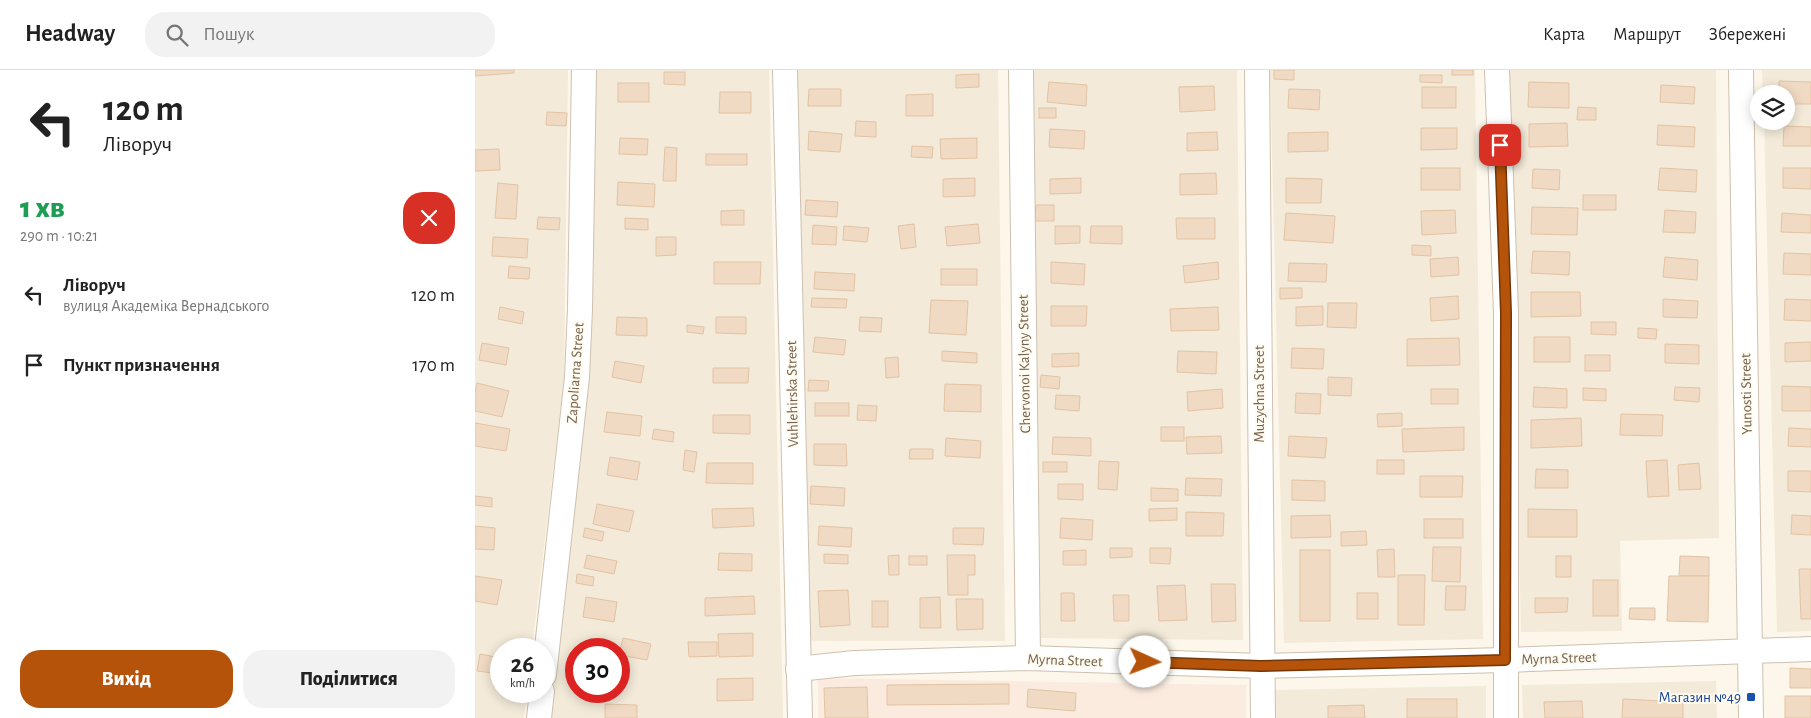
<!DOCTYPE html>
<html lang="uk">
<meta charset="utf-8">
<style>
body{margin:0;font-family:"Alegreya Sans",sans-serif;background:#f2f2f2;color:#222;height:100vh;display:flex;flex-direction:column;font-size:19px;white-space:nowrap}
*{box-sizing:border-box;margin:0}
p{font-size:16px;color:#767676}
.icon{flex:none;width:28px;height:28px;fill:none;stroke:currentColor;stroke-width:2;stroke-linecap:round;stroke-linejoin:round}
.map{position:relative;flex:1;overflow:hidden}
.side{display:flex;flex-direction:column;background:#fff;width:475px}
.side>*{flex:none}
.banner{background:#fff;color:#222;overflow:hidden}
.buttons{position:absolute;left:1275px;top:15px;display:grid;gap:10px}
.buttons a{display:grid;place-items:center;width:45px;height:45px;border-radius:50%;background:#fff;box-shadow:0 2px 12px #0003;font-size:25px}
.speed{position:absolute;left:15px;top:568px;display:flex;gap:10px;font-size:25px;font-weight:700;text-align:center}
.speed>*{display:grid;place-content:center;width:65px;height:65px;border-radius:50%;background:#fff;box-shadow:0 2px 12px #0003;line-height:1}
.speed small{font-size:12px;font-weight:400}
.speed .limit{border:8px solid #d22;background:#fff;color:#111}
.pin{position:absolute;display:grid;place-items:center;width:42px;height:42px;color:#fff;margin:-21px;border-radius:10px;box-shadow:0 2px 8px #0006}
.me{position:absolute;width:55px;margin:-28px;rotate:92deg;stroke-linejoin:round;filter:drop-shadow(0 0 4px #0008)}
.turn{display:flex;align-items:center;gap:18px;height:105px;padding:0 20px;font-size:22px}
.turn .icon{width:65px;height:65px;stroke-width:2.5}
.turn b{display:block;font-size:35px;line-height:42px}
.round{display:grid;place-items:center;flex:none;width:52px;height:52px;border-radius:20px;background:#f2f2f2}
.summary{display:flex;align-items:center;justify-content:space-between;height:85px;padding:0 20px}
h1{font-size:30px;font-weight:800;line-height:38px;color:#1e9e55}
.button{display:flex;gap:10px;margin-top:auto;padding:10px 20px}
.button a{flex:1;height:58px;border-radius:20px;background:#b45309;color:#fff;font-size:20px;font-weight:800;line-height:58px;text-align:center}
.button a+a{background:#f2f2f2;color:#222}
ul{padding:0;list-style:none}
li{display:flex;align-items:center;gap:15px;height:70px;padding:0 20px}
li div{flex:1}
li b{display:block;font-size:19px}
li em{font-style:normal}
header{display:flex;align-items:center;gap:30px;box-sizing:border-box;height:70px;padding:0 25px;background:#fff;border-bottom:1px solid #e0e0e0}
header strong{font-size:24px}
nav{display:flex;gap:28px;margin-inline-start:auto;font-size:18px}
.search{width:350px;height:45px;background:#f2f2f2;display:flex;align-items:center;gap:12px;box-sizing:border-box;padding:0 18px;border-radius:20px;color:#767676;font-size:19px}
main{display:flex;flex:1;min-height:0}
.map>svg:first-child{display:block}
</style>
<header>
<strong>Headway</strong>
<div class="search"><svg class="icon" aria-label="search" viewBox="0 0 24 24"><circle cx="10" cy="10" r="6"/><path d="M15 15l6 6"/></svg>Пошук</div>
<nav><a>Карта</a><a>Маршрут</a><a>Збережені</a></nav>
</header>
<main>
<section class="side">
<div class="banner">
<div class="turn"><svg class="icon" aria-label="left" viewBox="0 0 24 24"><path d="M17 20v-9H6M10 6l-5 5 5 5"/></svg><div><b>120 m</b>Ліворуч</div></div>
</div>
<div class="summary"><div><h1>1 хв</h1><p>290 m · 10:21</p></div><a class="round" style="background:#d93025;color:#fff"><svg class="icon" aria-label="close" viewBox="0 0 24 24"><path d="M6 6l12 12M18 6L6 18"/></svg></a></div>
<ul>
<li><svg class="icon" aria-label="left" viewBox="0 0 24 24"><path d="M17 20v-9H6M10 6l-5 5 5 5"/></svg><div><b>Ліворуч</b><p>вулиця Академіка Вернадського</p></div><em>120 m</em></li>
<li><svg class="icon" aria-label="arrive" viewBox="0 0 24 24"><path d="M6 21V4h12l-3 4 3 4H6"/></svg><div><b>Пункт призначення</b></div><em>170 m</em></li>
</ul>
<div class="button"><a>Вихід</a><a>Поділитися</a></div>
</section>
<div class="map">
<svg width="1336" height="648" viewBox="0 0 1336 648">
<rect width="100%" height="100%" fill="#fcf7ea"/>
<g fill="#f3ead9" fill-rule="evenodd">
<path d="M0,0H93L89,308L57,579H26V621H52L49,648H0Z"/>
<path d="M118,0H294L308,648H74L115,307ZM101,579H144V621H101Z"/>
<path d="M321,0H523L530,571H333Z"/>
<path d="M557,0H762L768,570L566,568Z"/>
<path d="M795,0H1000L1008,569L809,573Z"/>
<path d="M1033,0H1241L1244,468L1145,471L1147,561L1046,562Z"/>
<path d="M1287,0H1336V561L1302,562L1289,51H1311V24H1288Z"/>
<path d="M1241,611L1242,648H1048L1047,615Z"/>
<path d="M1011,616V648H801L799,620Z"/>
</g>
<path fill="#fbebdf" d="M343,608L771,615V648H343Z"/>
<g fill="#f0dac3" stroke="#e2c3a4">
<path d="M0,0H39V3L0,6Z"/>
<path d="M799,0H819V10L799,9Z"/>
<rect x="977" y="0" width="21" height="5"/>
<path d="M189,2H210V15L189,14Z"/>
<path d="M504,4V17L481,18V5Z"/>
<path d="M945,5H967V13L945,12Z"/>
<path d="M1304,11L1336,12V34H1311V24H1304Z"/>
<path d="M574,12L612,15L611,36L572,32Z"/>
<path d="M1054,12L1094,13V38L1053,37Z"/>
<rect x="143" y="13" width="31" height="19"/>
<path d="M1186,15L1220,17L1219,34L1185,32Z"/>
<path d="M739,16L740,40L705,42L704,17Z"/>
<rect x="947" y="17" width="34" height="21"/>
<path d="M334,19H366V36H333Z"/>
<path d="M814,19L845,20L844,40L813,38Z"/>
<path d="M245,22H276V43H244Z"/>
<path d="M458,24V46H431V25Z"/>
<path d="M1103,37L1121,38V50H1102Z"/>
<rect x="564" y="38" width="17" height="10"/>
<path d="M72,42L92,43L91,56L71,55Z"/>
<path d="M381,51L401,52V67L380,66Z"/>
<path d="M1092,53L1093,76L1054,77V54Z"/>
<path d="M1183,55L1220,57L1219,77L1182,75Z"/>
<path d="M1309,56L1336,57V76H1308Z"/>
<path d="M946,58H982V79L946,80Z"/>
<path d="M575,59L610,61L609,79L574,77Z"/>
<path d="M334,61L367,64L365,82L333,80Z"/>
<path d="M742,62L743,80L712,81V63Z"/>
<path d="M853,62V81L813,82V63Z"/>
<path d="M145,68L173,69L172,85L144,84Z"/>
<path d="M502,68V88L466,89L465,69Z"/>
<path d="M437,76L458,77L457,88L436,87Z"/>
<path d="M190,77L202,78L201,111H188Z"/>
<path d="M24,79L25,100L0,101V80Z"/>
<rect x="231" y="84" width="41" height="11"/>
<rect x="946" y="98" width="39" height="22"/>
<path d="M1185,98L1222,100L1221,122L1183,120Z"/>
<path d="M1308,98H1336V119L1308,118Z"/>
<path d="M1058,99L1085,100L1084,120L1057,118Z"/>
<path d="M741,103L742,124L705,125V104Z"/>
<path d="M500,108V126L468,127V109Z"/>
<path d="M606,108V123L575,124V109Z"/>
<path d="M811,108L847,109L846,133H811Z"/>
<path d="M143,112L180,114L179,137L142,135Z"/>
<path d="M23,113L43,115L41,149L20,148Z"/>
<rect x="1108" y="125" width="33" height="15"/>
<path d="M331,130L363,132L362,147L330,145Z"/>
<path d="M561,135H579V151H560Z"/>
<path d="M1057,137L1103,138L1102,165L1056,164Z"/>
<path d="M269,140V155H246V141Z"/>
<path d="M980,140L981,163L947,165L946,141Z"/>
<path d="M1190,140L1221,142L1220,163L1188,162Z"/>
<path d="M811,143L860,146L858,173L809,170Z"/>
<path d="M1307,143L1336,145V163L1306,162Z"/>
<path d="M63,147L85,148L84,160L62,159Z"/>
<path d="M150,148L173,149V160L150,159Z"/>
<path d="M701,148H740V169H702Z"/>
<path d="M439,154L441,177L426,179L423,156Z"/>
<path d="M503,154L505,173L472,176L470,157Z"/>
<path d="M338,155L362,157L361,175L337,174Z"/>
<path d="M369,156L394,158L392,172L368,170Z"/>
<path d="M580,156H605V173L580,174Z"/>
<path d="M616,156H647V174L615,173Z"/>
<path d="M18,167L53,169L52,188L17,186Z"/>
<path d="M181,167H201V185L181,186Z"/>
<path d="M937,175L956,176V186L937,185Z"/>
<path d="M1058,181L1095,182L1094,205L1056,203Z"/>
<path d="M1309,183L1336,184V205L1308,204Z"/>
<path d="M983,187L984,205L956,207L955,189Z"/>
<path d="M1190,187L1223,190L1222,210L1188,207Z"/>
<path d="M239,192H286L285,214H239Z"/>
<path d="M576,192L610,194L609,215L576,213Z"/>
<path d="M743,192L744,209L710,213L708,196Z"/>
<path d="M814,193L852,194L851,212L813,211Z"/>
<path d="M34,196L55,198L54,209L33,208Z"/>
<rect x="466" y="199" width="36" height="16"/>
<path d="M340,202L380,204L379,221L339,219Z"/>
<path d="M805,218H827V228L805,229Z"/>
<path d="M1056,222H1105L1106,246L1056,247Z"/>
<path d="M983,226L984,249L956,251L955,228Z"/>
<path d="M337,228L372,229L371,238L336,237Z"/>
<path d="M1188,229L1223,231L1222,248L1188,247Z"/>
<path d="M1310,229L1336,230V251L1309,250Z"/>
<path d="M456,230L493,231L491,265L454,263Z"/>
<path d="M853,233H882L881,258L852,257Z"/>
<path d="M576,236H612L611,256H576Z"/>
<path d="M848,236V255L821,256V237Z"/>
<path d="M25,237L49,242L47,254L23,249Z"/>
<path d="M743,237L744,260L696,261L695,239Z"/>
<path d="M142,247L172,248V266L141,265Z"/>
<path d="M241,247H271V264L241,263Z"/>
<path d="M385,247L407,248L406,262L384,261Z"/>
<path d="M1116,252H1141V265L1116,264Z"/>
<path d="M212,255L229,257L228,264L212,262Z"/>
<path d="M1163,258L1182,259L1181,269L1163,268Z"/>
<path d="M340,267L371,270L369,285L338,282Z"/>
<rect x="1059" y="267" width="36" height="25"/>
<path d="M984,268L985,295L932,296V269Z"/>
<path d="M1336,272V291L1310,292V273Z"/>
<path d="M7,273L34,278L31,295L4,290Z"/>
<path d="M1190,274L1224,275V294L1190,293Z"/>
<path d="M817,278L849,279L848,299L816,298Z"/>
<path d="M467,281L502,283V293L467,291Z"/>
<path d="M703,281L742,282L741,304L702,302Z"/>
<path d="M604,283V296L577,297V284Z"/>
<rect x="1110" y="285" width="25" height="16"/>
<path d="M423,287L424,307L411,308L410,288Z"/>
<path d="M140,291L169,296L166,313L137,307Z"/>
<path d="M238,298H274L273,313H238Z"/>
<path d="M566,305L585,307L584,319L565,317Z"/>
<path d="M853,307L877,308L876,326L853,325Z"/>
<path d="M334,310L354,311L353,321H333Z"/>
<path d="M2,313L34,321L27,347L0,341V322Z"/>
<path d="M470,314L506,315V342L469,341Z"/>
<path d="M1307,316L1336,317V341H1307Z"/>
<path d="M1059,317L1092,319V338L1058,337Z"/>
<path d="M1200,317L1225,318L1224,332L1199,330Z"/>
<path d="M1108,318L1131,319V331L1108,330Z"/>
<path d="M747,319L748,338L713,341L712,322Z"/>
<rect x="956" y="319" width="27" height="15"/>
<path d="M821,323L846,324L845,344L820,343Z"/>
<path d="M581,325L605,326L604,341L580,339Z"/>
<rect x="340" y="333" width="34" height="13"/>
<path d="M383,335L402,336L401,351L382,350Z"/>
<path d="M132,342L167,346L165,366L129,362Z"/>
<path d="M927,343V356L903,357L902,344Z"/>
<path d="M1146,344L1188,345L1187,366L1145,365Z"/>
<path d="M238,345H275V364L238,363Z"/>
<path d="M1106,348L1107,376L1056,378V350Z"/>
<path d="M0,353L35,359L31,381L0,376Z"/>
<rect x="686" y="357" width="23" height="14"/>
<path d="M989,357V380L928,382L927,359Z"/>
<path d="M1314,358L1336,359V377L1313,376Z"/>
<path d="M179,359L199,362L198,372L177,369Z"/>
<path d="M746,366L747,383L712,384L711,367Z"/>
<path d="M814,366L852,368L850,388L813,386Z"/>
<path d="M578,367L616,368V386L577,384Z"/>
<path d="M471,368L506,371L505,388L470,386Z"/>
<path d="M339,374H371L372,396L339,395Z"/>
<path d="M435,379H458V389H434Z"/>
<path d="M210,380L222,382L219,402L208,400Z"/>
<path d="M135,387L165,392L162,410L132,405Z"/>
<rect x="902" y="390" width="27" height="14"/>
<path d="M1192,390L1194,426L1173,427L1171,391Z"/>
<path d="M624,391L644,392L642,420L623,419Z"/>
<rect x="568" y="392" width="24" height="10"/>
<path d="M232,393H278V414L231,413Z"/>
<path d="M1224,393L1226,419L1204,420L1203,395Z"/>
<path d="M1061,399L1093,400V418H1060Z"/>
<path d="M1313,401H1336V422L1313,421Z"/>
<path d="M945,406H988L987,427H945Z"/>
<path d="M711,408L747,409L746,426L710,425Z"/>
<path d="M817,410L850,411V431L817,430Z"/>
<path d="M583,414H608V430L583,429Z"/>
<path d="M336,416L370,418L369,436L335,434Z"/>
<path d="M676,418L703,419V431H676Z"/>
<path d="M0,426L17,428V437L0,435Z"/>
<path d="M122,434L159,441L154,462L118,454Z"/>
<path d="M278,438L279,456L238,458L237,439Z"/>
<path d="M702,438V450L674,451V439Z"/>
<path d="M1053,439L1102,440V467H1053Z"/>
<path d="M711,442L749,443L748,466H711Z"/>
<path d="M855,445L856,467L816,468V446Z"/>
<path d="M1317,445L1336,446V465L1316,464Z"/>
<path d="M586,448L618,450L617,470L585,468Z"/>
<rect x="949" y="449" width="39" height="19"/>
<path d="M0,456L20,458L19,480L0,479Z"/>
<path d="M344,456L377,458L376,477L343,475Z"/>
<path d="M110,458L129,462L127,471L108,467Z"/>
<path d="M478,458H509L508,475L478,474Z"/>
<path d="M891,461L892,475L866,476V462Z"/>
<path d="M958,477H986L985,512L957,511Z"/>
<path d="M635,478H657V487L635,488Z"/>
<path d="M675,478H696L695,494L675,493Z"/>
<path d="M919,479L920,507H903L902,480Z"/>
<path d="M611,480V495H588V481Z"/>
<rect x="825" y="480" width="30" height="71"/>
<path d="M244,483L277,484V501L243,500Z"/>
<path d="M349,484L373,485V494L349,493Z"/>
<path d="M112,485L142,491L139,504L109,498Z"/>
<path d="M424,485V505H414L413,486Z"/>
<path d="M472,485H500V505H493V525H473Z"/>
<rect x="434" y="486" width="18" height="9"/>
<rect x="1081" y="486" width="15" height="21"/>
<path d="M1205,486L1234,487V506H1204Z"/>
<path d="M1324,499H1336V549H1326Z"/>
<path d="M102,504L119,507L118,516L101,513Z"/>
<path d="M923,505H950L949,555H923Z"/>
<path d="M0,506L27,510L22,535L0,531Z"/>
<path d="M1194,506H1234L1233,552L1192,551Z"/>
<rect x="1118" y="510" width="25" height="36"/>
<path d="M736,514H760L761,551L737,552Z"/>
<path d="M710,515L712,550L684,551L682,516Z"/>
<path d="M971,516H991L990,540H970Z"/>
<path d="M373,520L375,555L345,557L343,521Z"/>
<path d="M586,523H599L600,551H586Z"/>
<rect x="882" y="523" width="21" height="26"/>
<path d="M638,525H654V551H639Z"/>
<path d="M279,526L280,544L230,546V528Z"/>
<path d="M111,527L142,532L139,552L108,547Z"/>
<path d="M465,527L466,558H445V528Z"/>
<path d="M1060,528H1093L1092,542L1060,543Z"/>
<path d="M481,529H508V559L482,560Z"/>
<rect x="397" y="531" width="16" height="26"/>
<path d="M1155,538H1180V550L1154,549Z"/>
<path d="M278,563V586L244,587L243,564Z"/>
<path d="M148,568L176,574L172,590L144,585Z"/>
<path d="M213,572H242V586L214,587Z"/>
<path d="M5,584L26,588V604L2,601Z"/>
<path d="M1315,598L1336,599V618H1315Z"/>
<path d="M278,608V630L242,631V609Z"/>
<path d="M534,614V634L412,635V615Z"/>
<path d="M392,617L393,648H350L349,618Z"/>
<path d="M553,619L601,623L600,641L552,637Z"/>
<path d="M101,620V621H130L129,629L101,624Z"/>
<rect x="1310" y="626" width="26" height="22"/>
<rect x="932" y="629" width="50" height="19"/>
<path d="M1148,629L1208,632V648H1147Z"/>
<path d="M1107,631L1108,648H1070L1069,632Z"/>
<path d="M130,634L162,635V648H130Z"/>
<path d="M889,635L890,648H853V636Z"/>
</g>
<g fill="none" stroke-linecap="round" stroke-linejoin="round">
<g stroke="#cec0b0" stroke-width="26">
<g id="minor">
<path d="M310,0L325,648"/>
<path d="M546,0L553,588"/>
<path d="M782,0L788,648"/>
<path d="M1022,0L1031,243V648"/>
<path d="M1266,0L1276,648"/>
<path d="M323,599L379,593L553,588L786,596L1030,590L1336,579"/>
<path d="M69,605L102,307L105,239L109,0"/>
<path d="M64,648L67,621"/>
</g>
</g>
<use href="#minor" stroke="#fff" stroke-width="24"/>
</g>
<g fill="none" stroke-linecap="round" stroke-linejoin="round">
<g stroke="#753606" stroke-width="12">
<path id="route" d="M670,592L786,596L1030,590L1031,243L1025,75"/>
</g>
<use href="#route" stroke="#b45309" stroke-width="9"/>
</g>
<rect fill="#1a4fb4" stroke="#fefbf1" stroke-width="2" x="1271" y="622" width="10" height="10" rx="2.5"/>
<g text-anchor="middle" stroke-width="4" stroke-linejoin="round" paint-order="stroke">
<g font-size="15" fill="#76614e" stroke="#fefbf1">
<text transform="translate(549 294) rotate(-91)" y="5">Chervonoi Kalyny Street</text>
<text transform="translate(100 303) rotate(-86)" y="5">Zapoliarna Street</text>
<text transform="translate(317 324) rotate(-91)" y="5">Vuhlehirska Street</text>
<text transform="translate(784 324) rotate(-90)" y="5">Muzychna Street</text>
<text transform="translate(1271 324) rotate(-91)" y="5">Yunosti Street</text>
<text transform="translate(1084 588) rotate(-2)" y="5">Myrna Street</text>
<text transform="translate(590 590) rotate(2)" y="5">Myrna Street</text>
</g>
<g font-size="15" fill="#164399" stroke="#fefbf1" text-anchor="end">
<text x="1266" y="632">Магазин №49</text>
</g>
</g>
</svg>
<div class="buttons">
<a><svg class="icon" aria-label="layers" viewBox="0 0 24 24"><path d="M12 4l9 5-9 5-9-5zM3 14l9 5 9-5"/></svg></a>
</div>
<div class="speed"><div>26<small>km/h</small></div><div class="limit">30</div></div>
<div class="pin" style="left:1025px;top:75px;background:#d93025"><svg class="icon" aria-label="arrive" viewBox="0 0 24 24"><path d="M6 21V4h12l-3 4 3 4H6"/></svg></div>
<svg class="me" style="left:670px;top:592px" viewBox="-20 -20 40 40"><circle r="19" fill="#fff"/><path d="M0-13L10 11 0 6-10 11z" fill="#b45309"/></svg>
</div>
</main>
